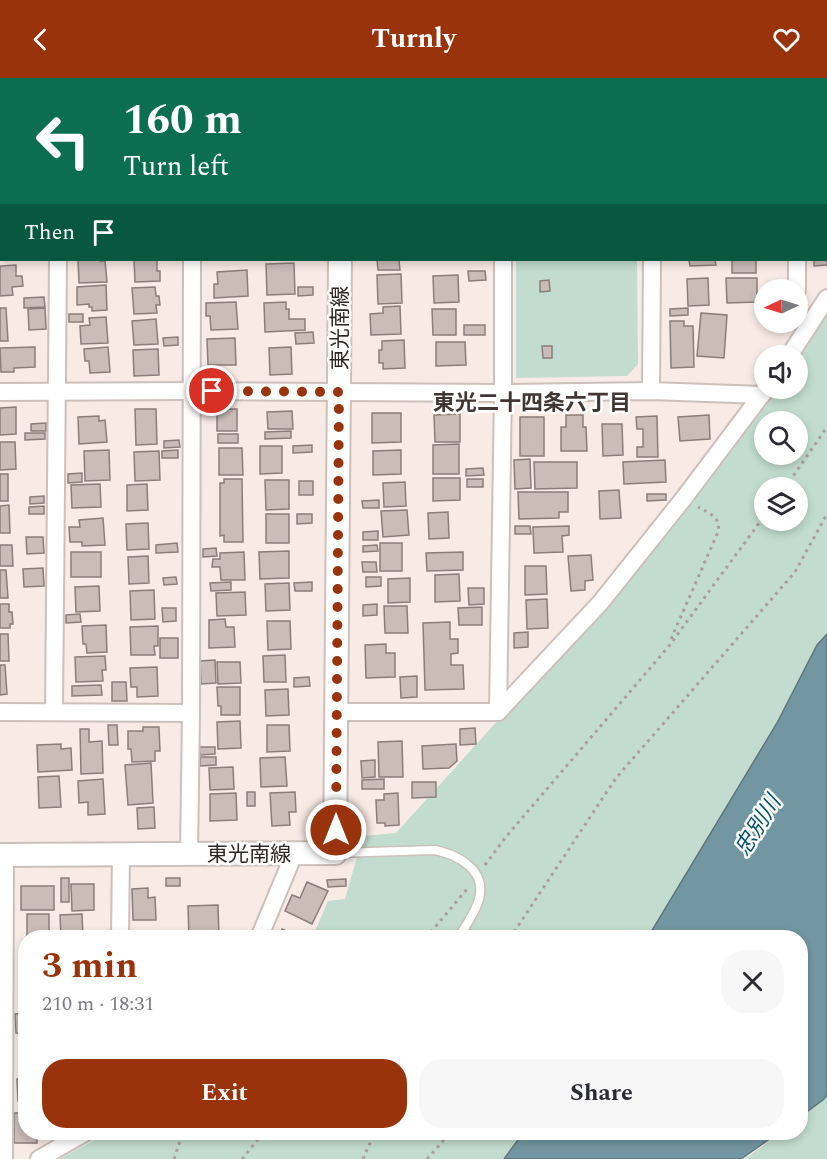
<!DOCTYPE html>
<meta charset="utf-8">
<style>
body{margin:0;font-family:Spectral,"Noto Sans JP",serif;background:#f7f7f7;color:#2b2b33;height:100vh;display:flex;flex-direction:column;font-size:22px;white-space:nowrap}
*{box-sizing:border-box;margin:0}
p{font-size:20px;color:#7c7c81}
.icon{flex:none;width:33px;height:33px;fill:none;stroke:currentColor;stroke-width:2;stroke-linecap:round;stroke-linejoin:round}
.map{position:relative;flex:1;overflow:hidden}
.sheet{position:absolute;left:18px;top:852px;width:790px;height:210px;display:flex;flex-direction:column;background:#fff;border-radius:24px;box-shadow:0 3px 9px #0003}
.sheet>*{flex:none}
.guide{position:absolute;left:0px;top:0px;width:828px;height:183px;box-shadow:0 3px 9px #0003;background:#0b6e4f;color:#fff;overflow:hidden}
.needle{width:39px;rotate:266deg}
.tools{position:absolute;left:754px;top:201px;display:grid;gap:12px}
.tools a{display:grid;place-items:center;width:54px;height:54px;border-radius:50%;background:#fff;box-shadow:0 3px 9px #0003;font-size:30px}
.pin{position:absolute;display:grid;place-items:center;width:51px;height:51px;color:#fff;margin:-26px;border:3px solid #fff;border-radius:50%;box-shadow:0 2px 6px #0007}
.me{position:absolute;width:66px;margin:-33px;rotate:0deg;stroke-linejoin:round;filter:drop-shadow(0 0 4px #0008)}
.turn{display:flex;align-items:center;gap:21px;height:126px;padding:0 24px;font-size:27px}
.turn .icon{width:78px;height:78px;stroke-width:2.5}
.turn b{display:block;font-size:42px;line-height:51px}
.then{display:flex;align-items:center;height:57px;padding:0 24px;background:#0003;gap:12px;font-size:22px}
.round{display:grid;place-items:center;flex:none;width:63px;height:63px;border-radius:24px;background:#f7f7f7}
.headline{display:flex;align-items:center;justify-content:space-between;height:102px;padding:0 24px}
h1{font-size:36px;font-weight:700;line-height:45px;color:#99330c}
.action{display:flex;gap:12px;margin-top:auto;padding:12px 24px}
.action a{flex:1;height:69px;border-radius:24px;background:#99330c;color:#fff;font-size:24px;font-weight:700;line-height:69px;text-align:center}
.action a+a{background:#f7f7f7;color:#2b2b33}
header{display:flex;justify-content:space-between;align-items:center;height:78px;padding:0 24px;background:#99330c;color:#fff;font-size:27px;font-weight:700}
.map>svg:first-child{display:block}
</style>
<header><svg class="icon" aria-label="back" viewBox="0 0 24 24"><path d="M15 5l-7 7 7 7"/></svg>Turnly<svg class="icon" aria-label="heart" viewBox="0 0 24 24"><path d="M12 20l-8-8c-3-5 5-10 8-4 3-6 11-1 8 4z"/></svg></header>
<div class="map">
<svg width="827" height="1081" viewBox="0 0 827 1081">
<rect width="100%" height="100%" fill="#f8eae4"/>
<g fill="#c2ddcf" fill-rule="evenodd">
<path d="M516,182H637L638,286L627,298L516,300Z"/>
<path d="M827,230V556L817,567L777,645L648,859L312,860L328,823L345,821L363,758L396,755L633,493L768,311L798,310V278ZM765,344H798V376H765ZM765,410H798V442H765Z"/>
<path d="M827,1017V1081H745L780,1055L801,1054V1039L823,1022Z"/>
<path d="M107,1055H523L504,1081H60Z"/>
</g>
<g fill="#7397a2" stroke="#5e767d" stroke-width="1.5">
<path d="M827,556V1017L823,1022L801,1038V860L648,859L777,645L817,567Z"/>
<path d="M523,1055V1054L778,1055L741,1081H504Z"/>
</g>
<g fill="#cabcb7" stroke="#8b7e7a" stroke-width="1.5">
<path d="M827,150V187L814,188V182H826Z"/>
<path d="M78,182H100V183H105L107,204L79,205Z"/>
<path d="M134,182H157V193H160V203L135,204Z"/>
<path d="M377,182H399L400,192H378Z"/>
<path d="M689,182H715L716,187L690,188Z"/>
<rect x="732" y="182" width="24" height="13"/>
<path d="M294,185L295,216L267,217L266,186Z"/>
<path d="M16,187V198H22L23,208L12,209L13,217L0,218V188Z"/>
<path d="M247,192L248,218L214,220V206H218L217,194Z"/>
<path d="M468,193H485L486,202L469,203Z"/>
<path d="M401,196L402,225L378,226L377,197Z"/>
<path d="M458,197L459,224L434,225L433,198Z"/>
<path d="M708,200L709,227L688,228L687,201Z"/>
<path d="M726,200H757V224L727,225Z"/>
<path d="M549,202L550,213L540,214V203Z"/>
<path d="M106,207L107,232L92,233V229H89V226L77,227V209Z"/>
<path d="M155,209L156,218H159L160,227H156L157,235L134,236L132,210Z"/>
<path d="M298,209H313V217L298,218Z"/>
<path d="M44,219L45,229L24,230V220Z"/>
<path d="M236,224L238,251L211,252L210,238H206V225Z"/>
<path d="M286,224V231H289V241H305V252L265,254L264,225Z"/>
<path d="M400,228L401,256L371,257L370,236L383,235V229Z"/>
<path d="M0,230H6L8,263H0Z"/>
<path d="M45,230L46,251L29,252L28,231Z"/>
<path d="M688,230V237L670,238V231Z"/>
<path d="M432,231H456V257H433Z"/>
<path d="M701,235L727,237L724,280L697,278Z"/>
<rect x="69" y="236" width="14" height="8"/>
<path d="M106,239L108,265L81,266L80,248L90,247L89,240Z"/>
<path d="M156,241L158,266L134,267L132,243Z"/>
<path d="M670,243H684V248H693L694,289L671,290Z"/>
<rect x="464" y="247" width="21" height="10"/>
<path d="M313,254L314,265L296,266L295,255Z"/>
<path d="M178,259V267L164,268L163,260Z"/>
<path d="M235,260L236,287H208L207,261Z"/>
<path d="M404,262L405,290L383,291V285H379V272H382V263Z"/>
<path d="M436,264H465L466,287L436,288Z"/>
<path d="M542,268H552V280H543Z"/>
<path d="M35,269V289L14,290V294H1L0,270Z"/>
<path d="M108,269L110,294L90,295L89,283H85L84,271Z"/>
<path d="M291,269L292,296L270,297L269,270Z"/>
<path d="M158,271L159,297L134,298L133,272Z"/>
<path d="M16,329V356L0,357V330Z"/>
<path d="M135,331H156L157,366L136,367Z"/>
<rect x="217" y="331" width="20" height="22"/>
<path d="M292,333L293,351H268L267,334Z"/>
<path d="M372,335H401V364L372,365Z"/>
<path d="M460,336V364H435L434,337Z"/>
<path d="M566,337H583V349H586L587,373H561V349H566Z"/>
<path d="M709,337L710,361L680,363L678,339Z"/>
<path d="M99,338V343L105,342L107,364L79,366L78,339Z"/>
<path d="M657,338L658,379H637V369H643V351H637L636,339Z"/>
<rect x="520" y="339" width="24" height="39"/>
<path d="M46,345V353H31V346Z"/>
<path d="M602,346H622L623,377L603,378Z"/>
<path d="M291,353V360L265,361V354Z"/>
<path d="M25,355H45V361L25,362Z"/>
<rect x="218" y="356" width="20" height="9"/>
<path d="M179,362L180,369L164,370V363Z"/>
<path d="M0,364H15L16,391L0,392Z"/>
<path d="M459,366V396H433V367Z"/>
<path d="M312,367V374L293,375V368Z"/>
<path d="M260,368H282V395L260,396Z"/>
<path d="M219,370H242L243,397H219Z"/>
<path d="M109,372L110,402L85,403L84,373Z"/>
<path d="M178,372V380H162V373Z"/>
<path d="M401,372V396L373,397V373Z"/>
<path d="M159,373L160,402L135,403L134,374Z"/>
<path d="M530,381L531,410L515,411L514,382Z"/>
<path d="M665,382L666,404L624,406L623,384Z"/>
<path d="M534,384H577V410L535,411Z"/>
<path d="M483,390L484,397L466,398V391Z"/>
<path d="M82,395V404L68,405V396Z"/>
<rect x="0" y="396" width="8" height="27"/>
<path d="M433,400H460V422L433,423Z"/>
<path d="M224,401H242L243,464H224V457L220,458V405H224Z"/>
<rect x="467" y="401" width="16" height="8"/>
<path d="M265,402H289V431L266,432Z"/>
<rect x="299" y="403" width="14" height="14"/>
<path d="M405,404L406,428L384,429L383,405Z"/>
<path d="M100,406L101,429L72,430L71,407Z"/>
<path d="M147,406L148,432L127,433V407Z"/>
<path d="M619,412L621,440L600,441L599,413Z"/>
<path d="M518,414H568V434H559V440L519,441Z"/>
<path d="M647,416H666V422L647,423Z"/>
<path d="M44,418V425L30,426V419Z"/>
<path d="M379,422V430H363L362,423Z"/>
<path d="M9,427L10,455H0V428Z"/>
<path d="M44,428V436H29V429Z"/>
<path d="M407,432L409,457L383,459L381,433Z"/>
<path d="M448,434L449,460L429,461L428,435Z"/>
<rect x="266" y="436" width="23" height="29"/>
<path d="M297,436H312V445L297,446Z"/>
<path d="M103,440L105,467L82,468V464H70L69,449H80L79,442Z"/>
<path d="M148,445L149,471L127,472L126,446Z"/>
<path d="M515,448H530L531,456H515Z"/>
<path d="M569,448V457L562,458L563,474L534,475L533,449Z"/>
<path d="M378,453V462H363V454Z"/>
<path d="M26,459H43L44,475L27,476Z"/>
<path d="M177,465L178,474L156,475V467Z"/>
<rect x="380" y="465" width="22" height="28"/>
<path d="M0,467H12L13,488H0Z"/>
<path d="M377,467L378,473L363,474V468Z"/>
<path d="M216,470L217,478L203,479V471Z"/>
<path d="M289,473V500L260,501L259,474Z"/>
<rect x="71" y="474" width="30" height="25"/>
<path d="M244,474L245,502H221L220,489H212L213,481H220V475Z"/>
<path d="M463,474V492L427,493L426,475Z"/>
<path d="M591,477L593,502L585,503V512L571,513L568,478Z"/>
<path d="M148,478L149,505L129,506L128,479Z"/>
<path d="M362,484H376L377,494H363Z"/>
<path d="M525,488H546L547,516L525,517Z"/>
<path d="M43,490L44,508L24,509L23,491Z"/>
<path d="M0,492H6L8,520H0Z"/>
<path d="M459,496L460,523L435,524V497Z"/>
<path d="M176,499L177,506L164,507L163,500Z"/>
<path d="M366,499H381V508L366,509Z"/>
<path d="M410,500V524L388,525V501Z"/>
<path d="M231,504V512L211,513L210,505Z"/>
<path d="M312,504V513H295L294,505Z"/>
<path d="M289,505L290,532L266,533L265,506Z"/>
<path d="M99,508L100,533L76,534L75,509Z"/>
<path d="M468,510H484V526L469,527Z"/>
<path d="M154,512L155,541L131,542L130,513Z"/>
<path d="M245,514L246,537L217,538L216,515Z"/>
<path d="M547,521L548,550L527,551L526,522Z"/>
<path d="M0,526H9V534H12L13,546H10V550H0Z"/>
<path d="M377,526V537L363,538V527Z"/>
<path d="M384,528H407L408,555H385Z"/>
<path d="M482,529V547H459L458,530Z"/>
<path d="M162,530H176V543L163,544Z"/>
<path d="M80,536L81,544L66,545V537Z"/>
<path d="M225,541L226,549H234L235,569L209,570V542Z"/>
<path d="M267,543H290L291,571L268,572Z"/>
<path d="M450,544V561H458V575L451,576V587H463L464,611L425,612L423,545Z"/>
<path d="M106,547L107,574L87,575L86,566H83L82,548Z"/>
<path d="M158,548V568H154L155,577H131L130,549Z"/>
<path d="M528,554V569L514,570V555Z"/>
<path d="M0,556H8L9,583H0Z"/>
<rect x="160" y="560" width="18" height="20"/>
<path d="M386,566V575H395V599L366,600L365,567Z"/>
<path d="M285,577L286,604H264L263,578Z"/>
<path d="M105,578L106,592H102L103,603L76,604L75,579Z"/>
<path d="M215,582L216,605L201,606L200,583Z"/>
<path d="M217,584H240L241,605L218,606Z"/>
<path d="M0,587H5L7,616L0,617Z"/>
<path d="M157,589L158,618L137,619V609H131L130,590Z"/>
<path d="M417,598V619L401,620L400,599Z"/>
<path d="M309,599L310,608L294,609V600Z"/>
<path d="M112,604H126L127,623H112Z"/>
<path d="M101,607L102,617L72,618V608Z"/>
<path d="M217,609H240V637H221V628H218Z"/>
<path d="M288,611L289,637L266,638L265,612Z"/>
<path d="M240,643L241,670L218,671L217,644Z"/>
<path d="M108,647H117L118,667H109Z"/>
<path d="M267,647H289L290,673L267,674Z"/>
<path d="M143,649H159L160,673H155V683L132,684L131,671H128V653H143Z"/>
<path d="M475,650L476,666L460,667V651Z"/>
<path d="M80,651H89V664L102,663L103,695L81,696Z"/>
<path d="M402,663L403,699H379L378,664Z"/>
<path d="M61,666V671L71,670L72,692L38,694L37,667Z"/>
<path d="M456,666L457,683L449,690L423,691L422,668Z"/>
<path d="M199,669H215V676L200,677Z"/>
<path d="M200,679H216V687L200,688Z"/>
<path d="M285,679L287,708L261,709L260,680Z"/>
<path d="M375,682V699L362,700L361,683Z"/>
<path d="M151,685L153,725L128,727L125,687Z"/>
<path d="M233,689L234,711L210,712L209,690Z"/>
<path d="M59,698L61,729L39,730L38,699Z"/>
<path d="M103,701L105,736L88,737V724L79,725L78,703Z"/>
<path d="M384,701V711H362V702Z"/>
<path d="M412,704H436V719L412,720Z"/>
<rect x="247" y="714" width="8" height="14"/>
<path d="M295,714L296,734H289L290,747L272,748L270,715Z"/>
<path d="M236,715L237,742L210,743V716Z"/>
<path d="M398,715L399,747L385,748V745H377L376,722H384V716Z"/>
<path d="M154,729L155,750L138,751L137,730Z"/>
<rect x="61" y="800" width="8" height="24"/>
<rect x="166" y="800" width="14" height="8"/>
<path d="M346,801V808L328,809L327,802Z"/>
<path d="M307,804L328,813L312,846L285,833L292,817L300,820Z"/>
<path d="M71,806H94V832L72,833Z"/>
<rect x="21" y="808" width="33" height="24"/>
<path d="M148,810V820L155,819L156,842H133L132,811Z"/>
<path d="M218,827L219,860H189L188,828Z"/>
<rect x="27" y="836" width="22" height="24"/>
<path d="M82,836L83,860H61L60,837Z"/>
<path d="M282,851L301,860H279Z"/>
<path d="M26,901V921H21L20,902Z"/>
<path d="M26,935V955H16L15,936Z"/>
<path d="M17,1001H26V1023H18Z"/>
<path d="M14,1035H26V1054H37V1065H14Z"/>
</g>
<g fill="none" stroke-linecap="round" stroke-linejoin="round">
<g stroke="#cdbfba" stroke-width="11">
<path id="lane" d="M336,775L435,772C448,775 460,779 469,788C494,810 472,838 458,860"/>
</g>
<g stroke="#cdbfba" stroke-width="20">
<g id="street">
<path d="M503,0V2"/>
<path d="M59,2V0"/>
<path d="M193,2V0"/>
<path d="M654,2V0"/>
<path d="M798,2V0"/>
<path d="M797,212V182"/>
<path d="M789,278L827,220"/>
<path d="M651,313L652,182"/>
<path d="M0,314L191,313L503,315L651,313L762,317"/>
<path d="M0,634L191,635"/>
<path d="M54,634L58,182"/>
<path d="M336,634H498L601,524L684,420L766,311"/>
<path d="M498,634L503,315V182"/>
<path d="M189,776L191,635L192,182"/>
<path d="M120,860L121,776"/>
<path d="M259,860L294,776"/>
<path d="M4,1081L5,777"/>
<path d="M39,1081L86,1054"/>
</g>
</g>
<g stroke="#cdbfba" stroke-width="26">
<g id="secondary">
<path d="M341,2V0"/>
<path d="M0,777L335,775L340,182"/>
</g>
</g>
<g stroke="#aaa09b" stroke-width="3" stroke-dasharray="3 4.5" stroke-linecap="butt">
<path d="M785,410L827,349"/>
<path d="M671,561L718,454C721,439 710,436 698,429"/>
<path d="M485,787L505,760L669,568L765,437"/>
<path d="M426,860L467,811"/>
<path d="M510,860L616,700L795,494L827,436"/>
<path d="M174,1081L183,1054"/>
<path d="M242,1081L264,1054"/>
<path d="M363,1081L375,1054"/>
<path d="M427,1081L443,1063L448,1054"/>
</g>
<use href="#lane" stroke="#fff" stroke-width="8"/>
<use href="#street" stroke="#fff" stroke-width="16"/>
<use href="#secondary" stroke="#fff" stroke-width="22"/>
</g>
<g fill="none" stroke-linecap="round" stroke-linejoin="round">
<path stroke="#99330c" stroke-width="10" stroke-dasharray="0 18" d="M212,313L339,314L336,752"/>
</g>
<g text-anchor="middle" stroke-width="5" stroke-linejoin="round" paint-order="stroke">
<g font-size="21" fill="#2d2826" stroke="#fff">
<text transform="translate(340 250) rotate(-90)" y="7">東光南線</text>
<text x="249" y="783">東光南線</text>
</g>
<g font-size="22" font-weight="bold" fill="#413632" stroke="#fff">
<text x="532" y="332">東光二十四条六丁目</text>
</g>
<g font-size="22" font-style="italic" fill="#035466" stroke="#fff">
<text transform="translate(757 747) rotate(-58)" y="8">忠別川</text>
</g>
</g>
</svg>
<div class="tools">
<a><svg class="needle" viewBox="-14 -14 28 28"><path d="M0-13l5 13h-10z" fill="#e53935"/><path d="M0 13l5-13h-10z" fill="#7c7c81"/></svg></a>
<a><svg class="icon" aria-label="sound" viewBox="0 0 24 24"><path d="M4 9h4l5-4v14l-5-4H4zM17 9q2 3 0 6"/></svg></a>
<a><svg class="icon" aria-label="search" viewBox="0 0 24 24"><circle cx="10" cy="10" r="6"/><path d="M15 15l6 6"/></svg></a>
<a><svg class="icon" aria-label="layers" viewBox="0 0 24 24"><path d="M12 4l9 5-9 5-9-5zM3 14l9 5 9-5"/></svg></a>
</div>
<div class="pin" style="left:212px;top:313px;background:#d93025"><svg class="icon" aria-label="arrive" viewBox="0 0 24 24"><path d="M6 21V4h12l-3 4 3 4H6"/></svg></div>
<svg class="me" style="left:336px;top:752px" viewBox="-20 -20 40 40"><circle r="17" fill="#99330c" stroke="#fff" stroke-width="3"/><path d="M0-11L8 9 0 5-8 9z" fill="#fff"/></svg>
<div class="guide">
<div class="turn"><svg class="icon" aria-label="left" viewBox="0 0 24 24"><path d="M17 20v-9H6M10 6l-5 5 5 5"/></svg><div><b>160 m</b>Turn left</div></div>
<div class="then">Then<svg class="icon" aria-label="arrive" viewBox="0 0 24 24"><path d="M6 21V4h12l-3 4 3 4H6"/></svg></div>
</div>
<section class="sheet">
<div class="headline"><div><h1>3 min</h1><p>210 m · 18:31</p></div><a class="round"><svg class="icon" aria-label="close" viewBox="0 0 24 24"><path d="M6 6l12 12M18 6L6 18"/></svg></a></div>
<div class="action"><a>Exit</a><a>Share</a></div>
</section>
</div>
